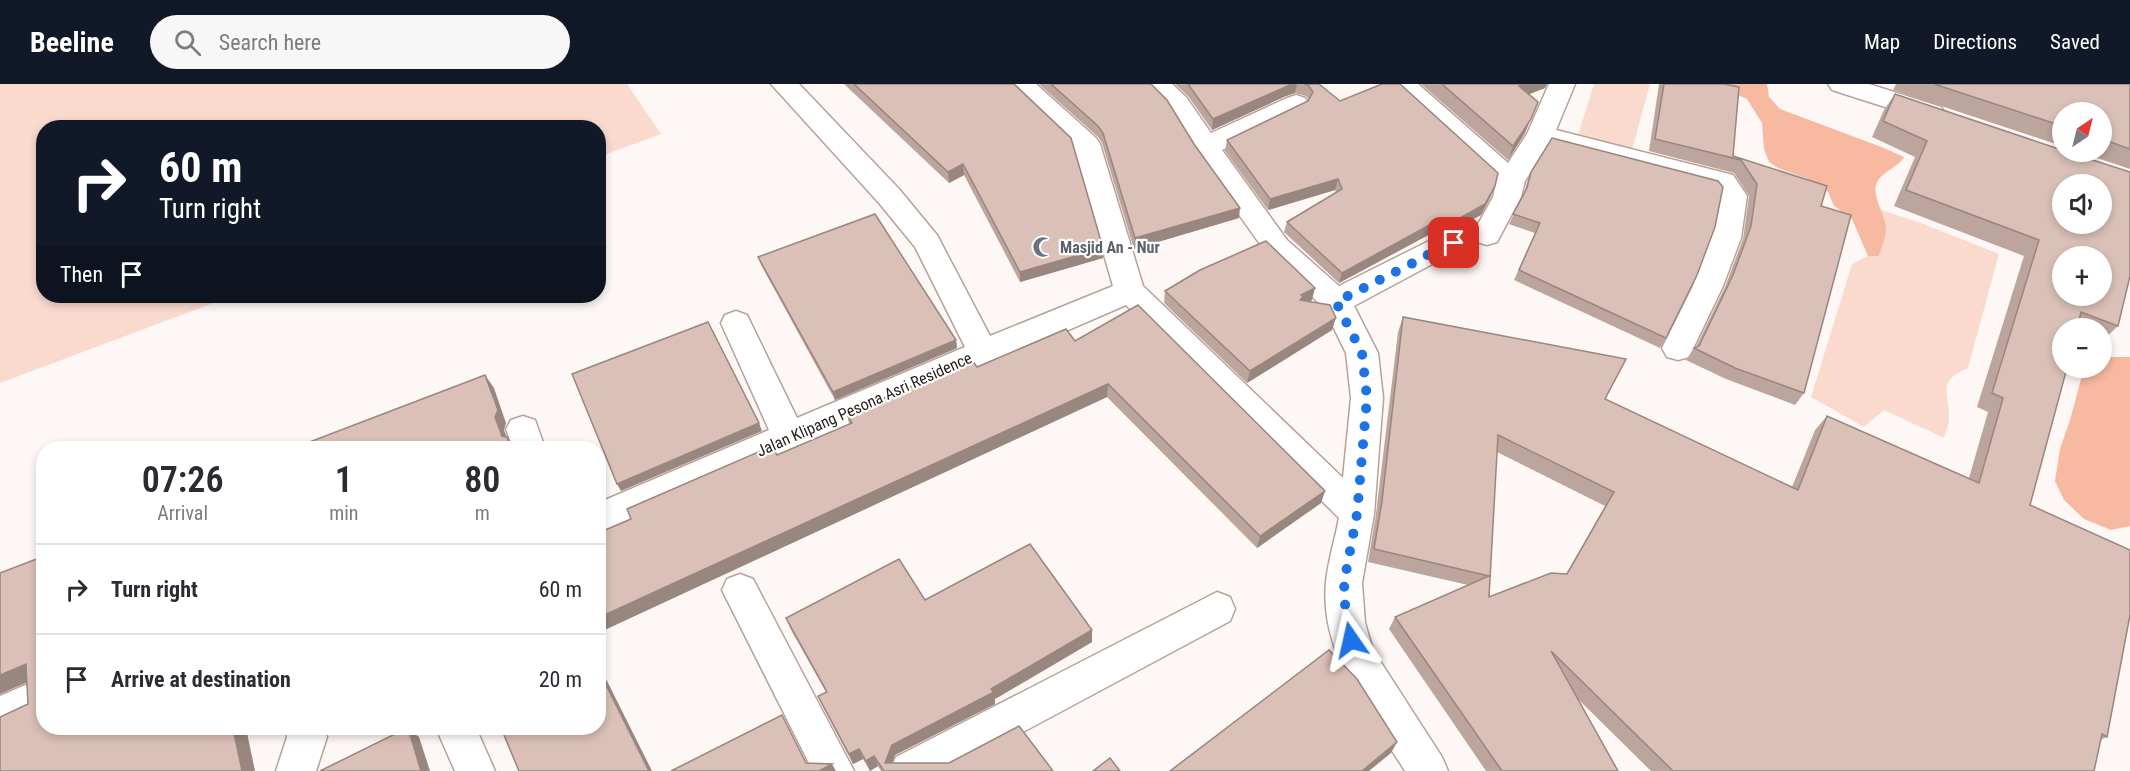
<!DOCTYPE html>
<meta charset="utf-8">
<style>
body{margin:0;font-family:"Roboto Condensed",sans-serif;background:#f7f7f7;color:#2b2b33;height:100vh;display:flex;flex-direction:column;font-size:22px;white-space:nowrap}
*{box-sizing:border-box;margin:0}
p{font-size:20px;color:#7c7c81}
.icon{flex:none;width:33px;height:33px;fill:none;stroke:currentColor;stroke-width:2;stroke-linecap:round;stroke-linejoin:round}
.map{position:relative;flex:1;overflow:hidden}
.panel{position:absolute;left:36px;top:357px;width:570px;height:294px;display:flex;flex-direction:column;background:#fff;border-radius:24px;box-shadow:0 3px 9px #0003}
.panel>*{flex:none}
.guide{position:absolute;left:36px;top:36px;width:570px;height:183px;border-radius:24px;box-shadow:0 3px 9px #0003;background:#111827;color:#fff;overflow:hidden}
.needle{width:39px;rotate:35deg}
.fabs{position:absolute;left:2052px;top:18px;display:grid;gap:12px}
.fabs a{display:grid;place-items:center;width:60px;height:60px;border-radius:50%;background:#fff;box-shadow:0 3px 9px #0003;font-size:30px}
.pin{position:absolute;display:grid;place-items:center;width:51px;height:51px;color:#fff;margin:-26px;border-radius:12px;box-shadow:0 3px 9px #0006}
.me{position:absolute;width:66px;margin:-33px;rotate:349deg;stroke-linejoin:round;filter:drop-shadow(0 0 4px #0008)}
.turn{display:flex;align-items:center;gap:21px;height:126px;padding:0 24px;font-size:27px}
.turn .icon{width:78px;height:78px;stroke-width:2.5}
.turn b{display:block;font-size:42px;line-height:51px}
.then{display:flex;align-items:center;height:57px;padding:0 24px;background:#0003;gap:12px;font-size:22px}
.eta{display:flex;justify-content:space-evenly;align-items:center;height:102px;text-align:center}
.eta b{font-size:36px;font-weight:600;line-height:42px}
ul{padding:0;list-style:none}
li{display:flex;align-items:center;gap:18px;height:90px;padding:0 24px;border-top:2px solid #e1e1e2}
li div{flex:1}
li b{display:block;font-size:22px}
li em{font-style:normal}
header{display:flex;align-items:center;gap:36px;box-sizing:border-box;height:84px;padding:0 30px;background:#111827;color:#fff}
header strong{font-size:28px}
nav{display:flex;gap:33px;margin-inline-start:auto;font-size:21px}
.search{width:420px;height:54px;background:#f7f7f7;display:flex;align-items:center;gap:15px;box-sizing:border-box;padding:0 21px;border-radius:33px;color:#7c7c81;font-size:22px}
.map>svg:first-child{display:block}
</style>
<header>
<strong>Beeline</strong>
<div class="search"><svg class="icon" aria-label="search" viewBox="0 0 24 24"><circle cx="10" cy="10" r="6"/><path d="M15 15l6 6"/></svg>Search here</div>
<nav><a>Map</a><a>Directions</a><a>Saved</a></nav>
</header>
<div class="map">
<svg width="2130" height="687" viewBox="0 0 2130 687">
<rect width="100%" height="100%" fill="#fdf7f5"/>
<g fill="#fadacd">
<path d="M0,0H627L661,50L599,73L598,44H44V212H232L0,299Z"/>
<path d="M1594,0H1650L1631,70L1577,55Z"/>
<path d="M1881,126L1921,139L1999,170L1968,284C1935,298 1950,309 1949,335C1949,341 1946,348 1944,354L1884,326L1864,343L1811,313L1852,180L1868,172H1879L1885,140Z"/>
</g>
<g fill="#f7b9a0">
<path d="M1714,0H1767L1769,13L1780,25L1884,64L1904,73C1898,83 1886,86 1879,95C1868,109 1886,130 1886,145C1886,154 1881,164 1879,172H1868L1852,135L1834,122L1828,108L1808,95L1778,84L1769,78L1764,65L1762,39L1747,15Z"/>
<path d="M2102,273H2130V442L2111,446L2084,435L2064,416L2055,397L2060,365L2070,336L2084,284H2102Z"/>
</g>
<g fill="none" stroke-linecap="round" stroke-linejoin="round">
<g stroke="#baa197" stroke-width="3">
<g id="minor">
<path d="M771,0H799L899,105L937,151L990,252L1113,202L1073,64L1007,0H1036L1096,54L1100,60L1143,202L1343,394L1351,314L1346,269L1324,224L1267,170L1195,69L1168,25L1143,0H1172L1186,13L1211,49L1287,14L1296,11L1305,14L1309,20L1305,26L1222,66L1287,156L1339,202L1431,156L1454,149L1464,152L1469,159L1464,166L1451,170L1354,222L1378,269L1383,314L1374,430L1362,499L1365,539L1373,566L1442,673L1448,687H1405C1370,630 1319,570 1326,498C1328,477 1335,455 1339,434L1126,221L598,450V419L769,346L721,239L725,231L736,227L747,231L797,334L965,263L915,163L879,119Z"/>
<path d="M1389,0H1418L1508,79L1527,50L1549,0H1575L1556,46L1733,91L1747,112L1741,154L1723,202L1689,273L1678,276L1667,273L1662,264L1693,202L1711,154L1719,113L1713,105L1547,62L1525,97L1521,113L1497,158L1487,161L1477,158L1472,151L1493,113L1496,99Z"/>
<path d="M1828,0H1869L1941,23L1945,29L1941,35L1932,38L1832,6Z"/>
<path d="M523,332L535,336L545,364H513L506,345L511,336Z"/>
<path d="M740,490L753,495L854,687H813L722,506L727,495Z"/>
<path d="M1217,508L1230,513L1235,525L1230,537L950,687H890L896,673Z"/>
<path d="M44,593V630L0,650V612Z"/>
<path d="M285,644H324L327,653L316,687H276L287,653Z"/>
<path d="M436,644H476L495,687H455Z"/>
</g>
</g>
<use href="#minor" fill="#fff" fill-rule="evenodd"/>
</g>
<g fill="#bba59d" fill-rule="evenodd">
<path d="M844,0H1014L1103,174L1020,198L964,91L949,99Z"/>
<path d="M1039,0H1151L1239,134L1134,165L1102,59L1098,53Z"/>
<path d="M1175,0H1319L1340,17L1491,112L1481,131L1449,148L1436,152L1432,149L1339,199L1284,148L1287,138L1336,109L1335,106L1268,126L1225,67L1227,56L1308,17L1309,16L1306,12L1295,9L1286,12L1212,46L1188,12Z"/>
<path d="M1421,0H1547L1545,4L1529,10L1525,49L1508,76Z"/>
<path d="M1659,0H1724L1733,72L1821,122L1804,309L1795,321L1726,295L1686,276L1694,264L1696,263L1725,203L1743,155L1749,112L1734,89L1649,67Z"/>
<path d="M1896,0H2130V85L2079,68H2102V28H2062V62L1893,6Z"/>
<path d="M1895,10L2062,66L2118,242L2102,257V244H2062L2030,421L2107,653L2100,656L2093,687H1651L1577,614L1618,687H1486L1389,545L1395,533L1468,501L1368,478L1376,430L1398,248L1403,233L1605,315L1792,403L1815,346L1827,332L1969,394L1988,328L1977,323L2024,172L1894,122L1915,73L1872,53L1884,26ZM1497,368L1605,422L1566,490L1489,513Z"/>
<path d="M1531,88L1666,254L1660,264L1514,196L1535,149L1509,140L1524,110L1527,98Z"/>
<path d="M758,173L956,256L957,264L835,316L761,181Z"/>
<path d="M1165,207L1312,216L1309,218L1332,246L1247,299L1164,219Z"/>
<path d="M1075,257L1325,407L1321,419L1257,464L1107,313L598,549V449L849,340L847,330L977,283Z"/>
<path d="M925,516L1092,546V558L995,615V620L895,671L892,679L1053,687H881L878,682L870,687L863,675L853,680L823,623L818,612L826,608L791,546L786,534Z"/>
</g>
<g fill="#99867f">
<path d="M1292,0H1297L1295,9L1286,12L1212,46L1213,35Z"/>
<path d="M1525,0H1547L1545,4L1514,16L1519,2Z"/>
<path d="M1538,18L1525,49L1508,76L1513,62Z"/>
<path d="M963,80L964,91L949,99L948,88Z"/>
<path d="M1338,95L1335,106L1268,126L1270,115Z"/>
<path d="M1495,102L1491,112L1481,131L1449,148L1436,152L1440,142Z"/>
<path d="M1240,124L1239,134L1134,165L1135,154Z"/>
<path d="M1435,138L1432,149L1339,199L1342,189Z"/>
<path d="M1103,164V174L1020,198V188Z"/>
<path d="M1315,204L1312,216L1301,222L1300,226L1301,211Z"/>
<path d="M1336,234L1332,246L1247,299L1250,287Z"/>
<path d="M956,256L957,264L835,316L833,308Z"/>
<path d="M485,291L494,304L506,339L504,346L511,364L502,352L495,333Z"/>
<path d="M1108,300L1107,313L598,549V534Z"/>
<path d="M759,339L762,347L621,407L617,400Z"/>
<path d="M507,353L515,364H511Z"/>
<path d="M1325,407L1321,419L1257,464L1260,452Z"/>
<path d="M1092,546V558L995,615V620L895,671L889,687L885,679L892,661L991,605Z"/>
<path d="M598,579L652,687H649L598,585Z"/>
<path d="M26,580L44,591L0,610V591Z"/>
<path d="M233,644H246L255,687H242Z"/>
<path d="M408,644L419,653L430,687H421Z"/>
<path d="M1397,658L1391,669L1369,687H1362Z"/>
<path d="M859,665L863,675L853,680L849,670Z"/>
<path d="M874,672L878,682L870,687L866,677Z"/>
<path d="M832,680L836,687H819Z"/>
</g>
<g fill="#dac0b6" stroke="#99867f" stroke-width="1.5" fill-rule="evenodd">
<path d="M854,0H1014L1071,54L1103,164L1020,188L963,80L948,88Z"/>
<path d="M1051,0H1151L1167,16L1194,60L1240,124L1135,154L1103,49L1098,42Z"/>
<path d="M1188,0H1292L1213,35Z"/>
<path d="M1304,0H1319L1340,17L1382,0H1400L1498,89L1495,102L1485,120L1453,138L1440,142L1435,138L1342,189L1287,138L1342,105L1338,95L1270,115L1227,56L1308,17L1313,8L1308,1Z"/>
<path d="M1442,0H1525L1519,2L1538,18L1531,35L1513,62Z"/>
<path d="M1664,0H1724L1739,3L1733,72L1827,102L1821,122L1851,131L1804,309L1735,284L1694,264L1699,262L1733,191L1751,142L1757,100L1741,76L1655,55Z"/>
<path d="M1934,0H2130V65L2102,55V28H2062V42Z"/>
<path d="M1895,10L2062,66V68H2068L2130,88V192L2118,242L2081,228L2077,244H2062V284H2067L2030,421L2130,466V531L2107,653L2102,650L2094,687H1673L1551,567L1618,687H1502L1395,533L1489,492L1374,465L1382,417L1403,233L1626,275L1605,315L1798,406L1827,332L1979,399L2003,314L1992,309L2039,156L1906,106L1927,57L1883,37ZM2062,100H2102V140H2062ZM2062,172H2102V212H2062ZM1498,351L1614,408L1567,490L1551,489L1489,513Z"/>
<path d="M1552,54L1718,97L1723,103L1715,143L1697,191L1666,254L1519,186L1540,139L1513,130L1527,104L1531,88Z"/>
<path d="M875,130L956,256L833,308L758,173Z"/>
<path d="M1266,157L1315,204L1301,211L1303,213L1300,216L1330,221L1336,234L1250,287L1165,207L1200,186Z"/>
<path d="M1138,221L1325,407L1260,452L1108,300L598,534V449L631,435L627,425L772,362L777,371L852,339L847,330L972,276L977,283L1066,245L1075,257Z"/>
<path d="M708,238L759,339L617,400L572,290Z"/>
<path d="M485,291L498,326L495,333L502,352L507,353L511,364H299V362Z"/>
<path d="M1030,460L1092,546L991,605L994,608L892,661L885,679H949L1019,642L1053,687H884L874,672L866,677L859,665L849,670L818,612L827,608L786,534L899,475L925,516Z"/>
<path d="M44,472V644H233L242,687H0V633L28,620L26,580L0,591V489Z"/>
<path d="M1329,566L1357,595L1397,658L1362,687H1170Z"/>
<path d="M598,585L649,687H519L501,644H598Z"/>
<path d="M782,631L806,679L832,680L819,687H671Z"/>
<path d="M408,644L421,687H320L407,644Z"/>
<path d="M1110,674L1120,687H1093Z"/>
</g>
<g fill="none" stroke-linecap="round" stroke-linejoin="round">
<path stroke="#1a73e8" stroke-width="10" stroke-dasharray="0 18" d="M1351,556L1346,539L1344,499L1357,430L1367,314L1362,269L1336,218L1421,175L1441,163L1454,159"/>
</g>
<defs>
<g id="mosque-bare" transform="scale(1.62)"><path d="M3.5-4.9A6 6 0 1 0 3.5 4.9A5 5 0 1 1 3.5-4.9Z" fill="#6b7280" stroke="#fff" stroke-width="2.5" paint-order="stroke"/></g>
</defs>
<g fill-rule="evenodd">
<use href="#mosque-bare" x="1043" y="163"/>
</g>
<g text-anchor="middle" stroke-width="4.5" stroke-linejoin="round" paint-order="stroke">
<g font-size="16" font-weight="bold" fill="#5b616d" stroke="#fff" text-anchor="start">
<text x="1060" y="169">Masjid An - Nur</text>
</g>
<g font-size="16" fill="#261c19" stroke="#fff">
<text transform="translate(864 320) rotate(-24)" y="6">Jalan Klipang Pesona Asri Residence</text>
</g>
</g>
</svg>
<div class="fabs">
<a><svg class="needle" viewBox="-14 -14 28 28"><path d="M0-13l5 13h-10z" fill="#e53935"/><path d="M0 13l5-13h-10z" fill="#7c7c81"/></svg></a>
<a><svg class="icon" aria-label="sound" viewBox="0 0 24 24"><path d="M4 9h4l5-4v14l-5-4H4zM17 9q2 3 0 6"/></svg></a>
<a>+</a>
<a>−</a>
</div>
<div class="pin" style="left:1454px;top:159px;background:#d93025"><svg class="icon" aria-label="arrive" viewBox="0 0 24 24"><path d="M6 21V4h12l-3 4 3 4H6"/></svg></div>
<svg class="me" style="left:1351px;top:556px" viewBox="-20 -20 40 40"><path d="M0-17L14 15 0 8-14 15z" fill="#1a73e8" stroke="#fff" stroke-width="4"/></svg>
<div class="guide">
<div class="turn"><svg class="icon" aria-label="right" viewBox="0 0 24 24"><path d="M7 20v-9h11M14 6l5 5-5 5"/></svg><div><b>60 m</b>Turn right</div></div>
<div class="then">Then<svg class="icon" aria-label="arrive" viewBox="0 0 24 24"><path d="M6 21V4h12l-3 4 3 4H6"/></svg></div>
</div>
<section class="panel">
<div class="eta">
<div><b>07:26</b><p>Arrival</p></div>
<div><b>1</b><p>min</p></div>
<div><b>80</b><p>m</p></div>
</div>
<ul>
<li><svg class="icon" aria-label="right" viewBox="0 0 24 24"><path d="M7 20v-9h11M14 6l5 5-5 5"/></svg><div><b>Turn right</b></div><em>60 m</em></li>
<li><svg class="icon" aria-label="arrive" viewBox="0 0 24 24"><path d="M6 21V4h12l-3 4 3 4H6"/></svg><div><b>Arrive at destination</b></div><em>20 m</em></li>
</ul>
</section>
</div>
